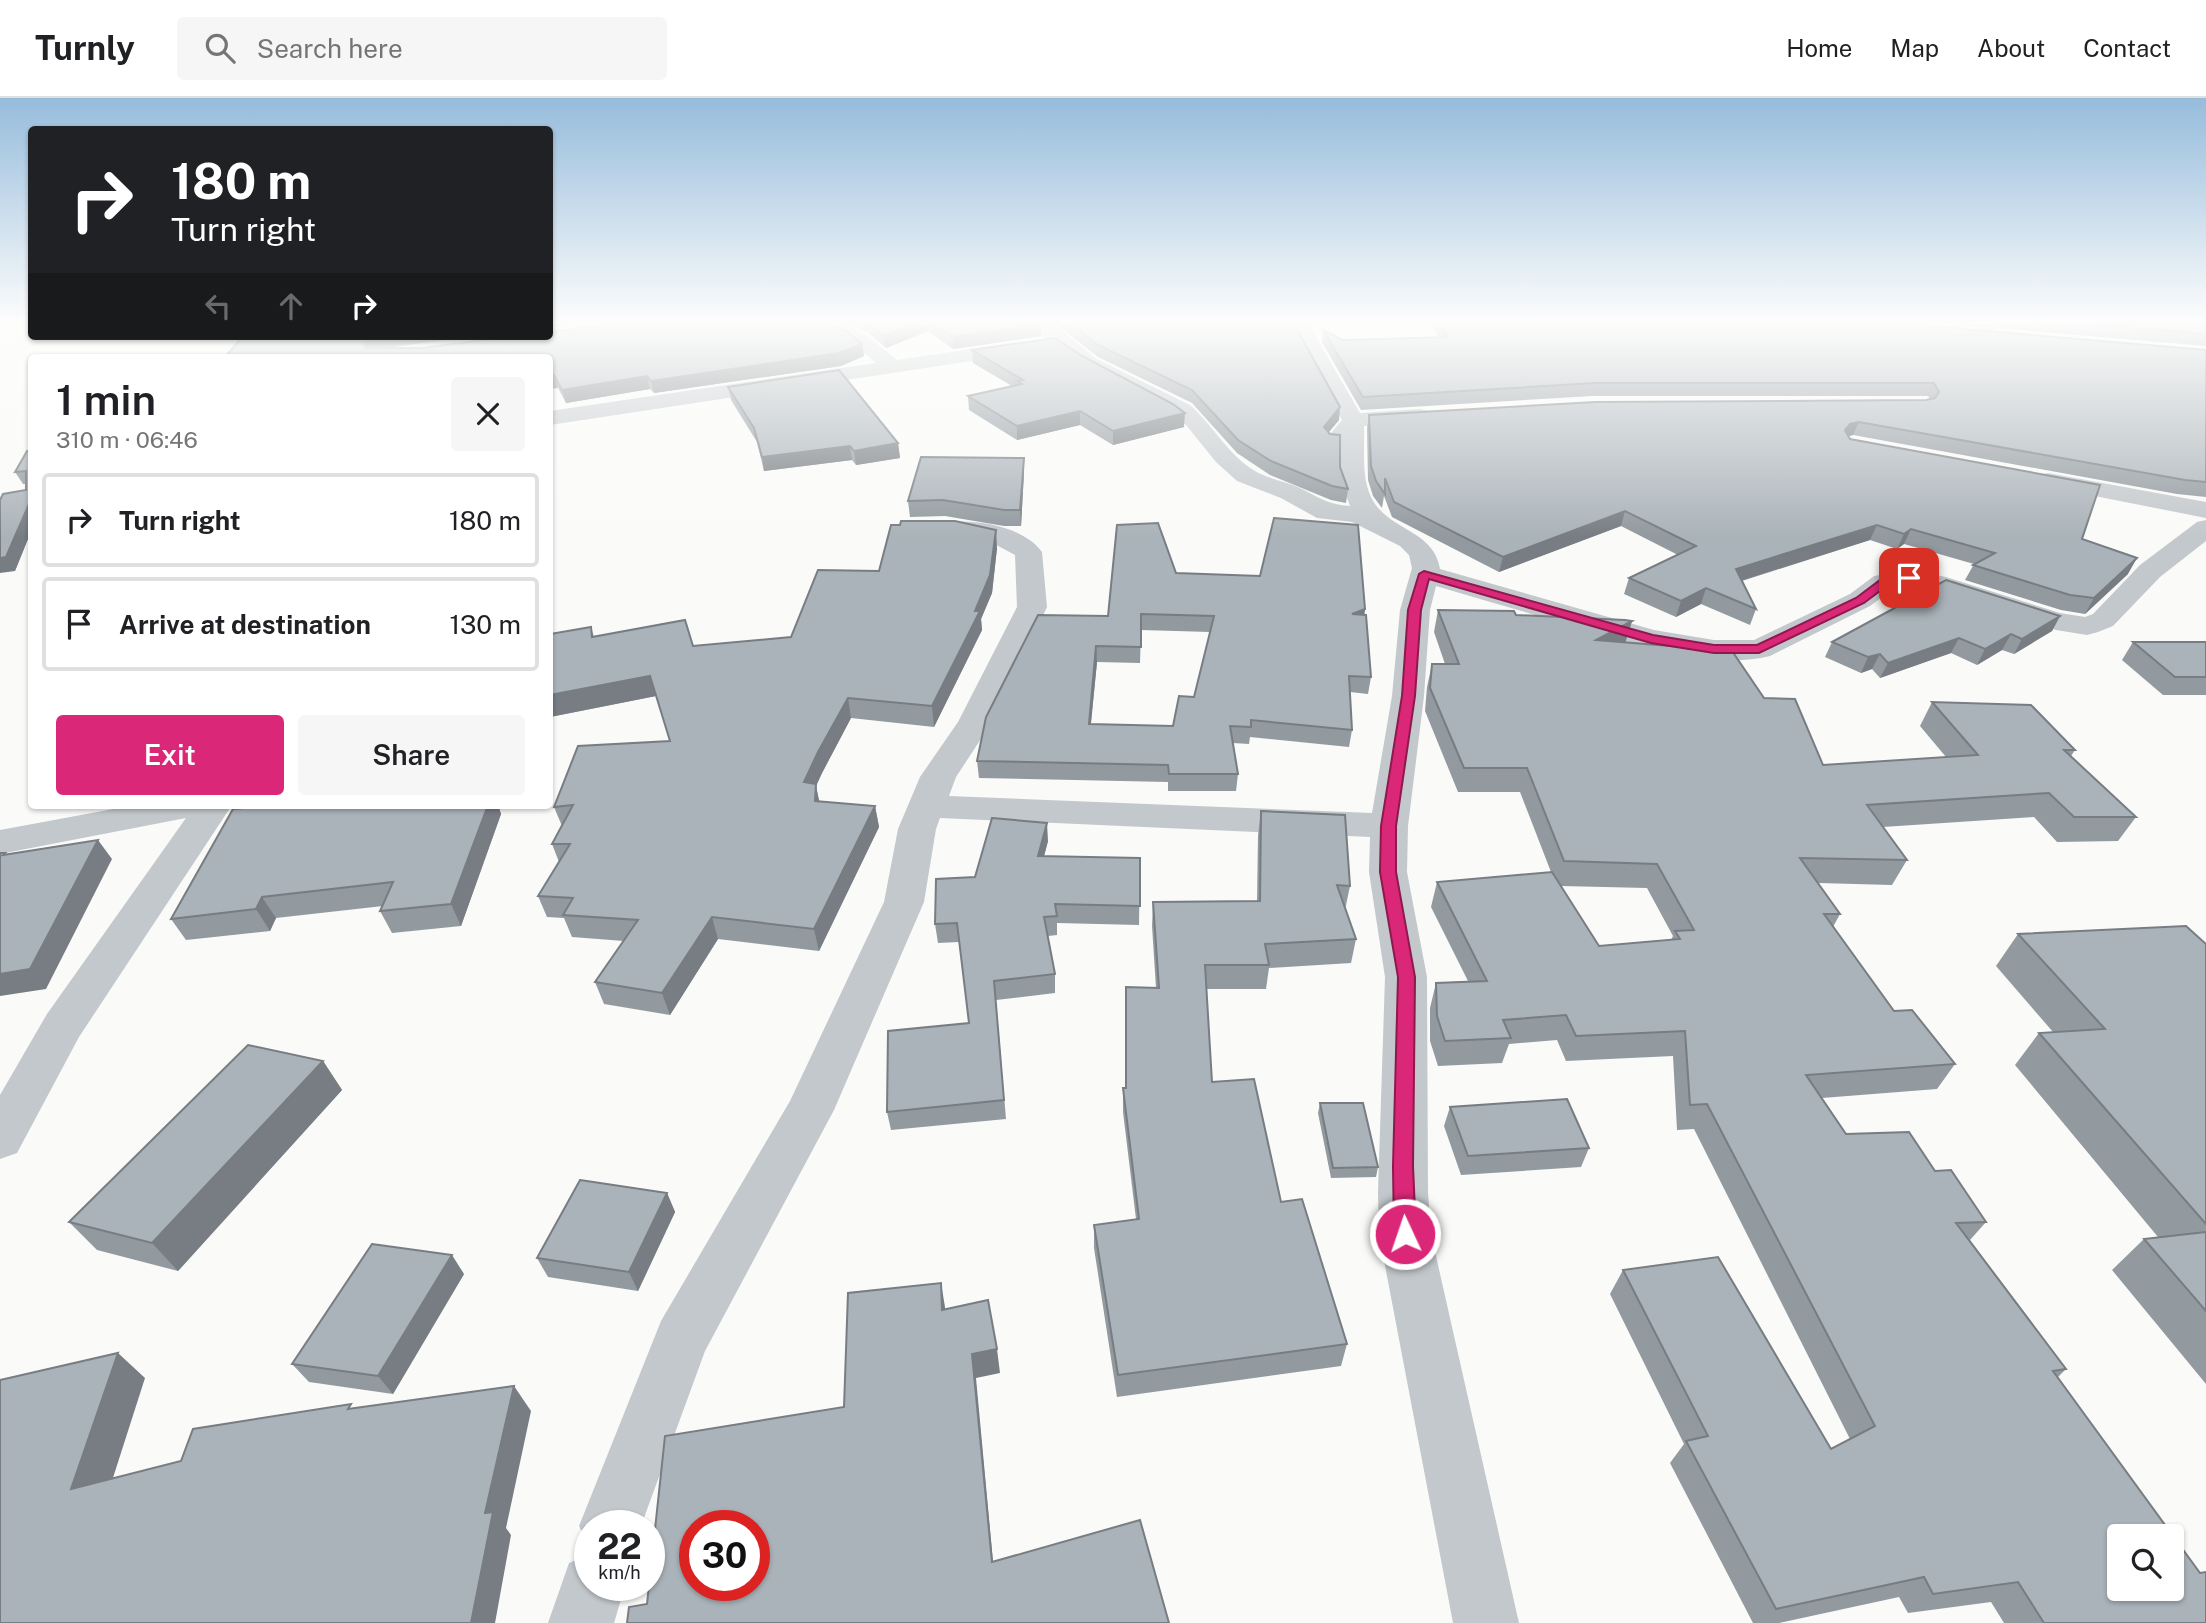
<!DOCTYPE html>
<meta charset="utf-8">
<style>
body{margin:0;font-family:"Public Sans",sans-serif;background:#f6f6f6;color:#202124;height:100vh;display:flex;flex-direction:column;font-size:26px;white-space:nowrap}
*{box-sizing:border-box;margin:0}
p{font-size:23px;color:#757577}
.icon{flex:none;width:38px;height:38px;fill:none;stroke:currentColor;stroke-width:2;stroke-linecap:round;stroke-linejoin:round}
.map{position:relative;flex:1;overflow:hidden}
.sheet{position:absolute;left:28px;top:256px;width:525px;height:455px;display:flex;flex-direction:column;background:#fff;border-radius:7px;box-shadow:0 2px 5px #0004}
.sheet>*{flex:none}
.guide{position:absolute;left:28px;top:28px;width:525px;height:214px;border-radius:7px;box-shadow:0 2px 5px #0004;background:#202124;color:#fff;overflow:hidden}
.buttons{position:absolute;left:2107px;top:1426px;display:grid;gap:14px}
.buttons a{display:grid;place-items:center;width:77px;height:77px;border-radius:7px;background:#fff;box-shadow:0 2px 5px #0004;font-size:35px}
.speed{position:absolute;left:574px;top:1412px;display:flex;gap:14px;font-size:35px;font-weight:700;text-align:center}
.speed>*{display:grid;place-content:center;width:91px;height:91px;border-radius:50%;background:#fff;box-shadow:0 2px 5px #0004;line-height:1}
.speed small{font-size:18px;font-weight:400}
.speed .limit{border:10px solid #d22;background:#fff;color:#111}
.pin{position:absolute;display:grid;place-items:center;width:60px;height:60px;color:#fff;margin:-30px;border-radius:14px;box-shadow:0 4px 10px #0006}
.me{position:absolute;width:77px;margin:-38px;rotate:357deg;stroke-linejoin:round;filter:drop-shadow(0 0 5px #0008)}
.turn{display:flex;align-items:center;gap:24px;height:147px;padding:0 28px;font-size:32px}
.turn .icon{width:91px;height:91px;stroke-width:2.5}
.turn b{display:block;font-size:49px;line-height:60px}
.lanes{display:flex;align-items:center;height:66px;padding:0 28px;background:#0003;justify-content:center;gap:35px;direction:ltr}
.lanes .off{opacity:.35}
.round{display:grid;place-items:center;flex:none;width:74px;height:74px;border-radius:7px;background:#f6f6f6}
.headline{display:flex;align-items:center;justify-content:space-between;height:119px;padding:0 28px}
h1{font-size:42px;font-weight:600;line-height:52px}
.button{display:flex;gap:14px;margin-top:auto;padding:14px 28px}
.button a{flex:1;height:80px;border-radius:7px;background:#db2777;color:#fff;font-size:28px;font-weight:600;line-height:80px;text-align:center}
.button a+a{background:#f6f6f6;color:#202124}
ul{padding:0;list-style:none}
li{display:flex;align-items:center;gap:21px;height:94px;margin:0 14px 10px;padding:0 14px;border:4px solid #e0e0e0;border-radius:7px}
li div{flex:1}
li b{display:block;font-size:26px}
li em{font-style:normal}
header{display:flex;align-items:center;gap:42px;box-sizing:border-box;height:98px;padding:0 35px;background:#fff;border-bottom:2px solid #e0e0e0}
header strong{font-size:33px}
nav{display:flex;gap:38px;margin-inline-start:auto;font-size:24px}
.search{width:490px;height:63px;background:#f6f6f6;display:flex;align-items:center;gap:18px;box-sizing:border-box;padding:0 24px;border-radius:7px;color:#757577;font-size:26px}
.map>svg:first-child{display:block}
</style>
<header>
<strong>Turnly</strong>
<div class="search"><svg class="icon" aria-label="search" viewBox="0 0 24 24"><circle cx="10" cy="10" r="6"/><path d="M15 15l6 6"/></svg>Search here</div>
<nav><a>Home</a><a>Map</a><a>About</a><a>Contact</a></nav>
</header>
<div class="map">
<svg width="2206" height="1525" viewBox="0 0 2206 1525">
<rect width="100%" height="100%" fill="#fafaf8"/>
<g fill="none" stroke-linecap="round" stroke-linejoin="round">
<g fill="#c3c8cc" fill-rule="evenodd">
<path d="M821,226H844L865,236L897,262L1025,243L1035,249L1025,255L550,327V313L876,265L851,244L823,230Z"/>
<path d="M1034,226H1053L1097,261L1190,307C1213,327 1228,357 1255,373C1268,381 1286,383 1300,390C1318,399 1329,407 1350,408L1341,383V348L1329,347L1325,342L1342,322L1300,246L1293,226H1311L1320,246L1360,315L1420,311L1428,313L1431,318L1428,323L1420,325L1364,328C1365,351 1361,378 1371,399C1387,433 1434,431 1440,471L1654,532L1714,542H1754L1850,496L1874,478L1909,472L1946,479L2060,515L2085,519L2093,516L2140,467L2197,424L2206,422V443L2160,479L2113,528L2098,534L2087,537L2056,532L1931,492L1909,488L1893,491L1870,508L1770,558C1709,573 1629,544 1570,527C1525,514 1480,501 1436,488L1430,512L1424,598L1408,728L1407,774L1427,879L1428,1094L1431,1136L1519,1525H1453L1379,1136L1378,1094L1385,879L1369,774L1370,739L940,720L936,731L924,804L834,1012L705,1253L641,1428H590V1451L579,1428L661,1223L790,1003L884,804L898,731L920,679L958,624L1017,509L1015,457L989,443L936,438L932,432L936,426C967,419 1022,426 1042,454L1047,509L992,624L956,679L949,698L1372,715L1392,598L1400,512L1412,470L1409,457L1400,448L1352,424L1317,420L1281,400L1237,383L1216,364L1186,327L1174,317C1129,292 1062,272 1034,226Z"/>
<path d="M1972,226H1992L2005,239L2002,243H1988Z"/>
<path d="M2048,375L2206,404V420L2039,387L2036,382L2039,377Z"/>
<path d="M135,707H232L79,939L17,1055L0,1061V997L47,916L186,720L0,756V732Z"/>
<path d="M590,1456V1488H625L614,1525H548L569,1465Z"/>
</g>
</g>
<g fill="#929a9f" fill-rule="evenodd">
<path d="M849,226H1040L1041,238L953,251L928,233L886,250L867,234Z"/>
<path d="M1056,226H1295L1339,322L1329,334L1348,391L1346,405L1331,402L1270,377L1237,355L1192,305L1098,259Z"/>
<path d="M1431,226H1906L2206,252V399L2177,396L1853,337L1849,338L1850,341L2082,441L2128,476L2085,516L2061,512L1965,482L1974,466L1904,446L1897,451L1870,442L1742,483L1756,511L1750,527L1701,506L1676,519L1624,496L1629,480L1678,457L1621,428L1499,474L1392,419L1384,398L1382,410L1373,398L1368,382L1367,330L1369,317L1926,302L1930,301L1928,298H1592L1361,312L1322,244L1323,232L1343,242L1439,239Z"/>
<path d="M1952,226H2206V248Z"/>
<path d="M243,238H475L387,250L862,246L864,258L841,268L654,295L650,291L566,305L558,290L225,259Z"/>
<path d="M972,252L1184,329L1113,347L1080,327L1017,342L969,312L968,298L1012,288L973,265Z"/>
<path d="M728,289L898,345L900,360L856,367L852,362L764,373L757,344L731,302Z"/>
<path d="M32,355V431L15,473L26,392V386H23L15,374Z"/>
<path d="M1024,360V375L1021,428H1004L945,418L910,419L908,403Z"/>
<path d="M997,450L992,495L981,521L982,532L934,629L851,620L822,675L816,688L819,703L875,708L879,729L819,853L718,841L670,917L604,906L595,884L624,843L572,839L564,820L547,819L538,798L559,764L552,746L562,728L554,709L670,643L656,598L550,619V536L591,529L594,539L693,548L791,539L879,473Z"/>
<path d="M1176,475L1365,511L1364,517L1371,579L1368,596L1350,594L1352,632L1349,649L1250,639L1249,646L1233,645L1238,676L1236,693H1168V684L979,680L977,663L1108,518ZM1141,532L1210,534L1194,599L1173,628L1091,626L1097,564L1140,565Z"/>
<path d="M1438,512L1516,517L1632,523L1625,544L1764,600L1823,667L1946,659L1920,628L1932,604L2075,652L2071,658L2136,719L2118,743L2057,744L2034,719L1883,729L1907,762L1892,787L1818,785L1840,816L1833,829L1894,913L1955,966L1937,991L1822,1000L1846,1036L1935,1073L1986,1124L1970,1142L2066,1271L2058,1279L2206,1525H2004L1991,1504L1908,1515L1899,1499L1779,1525H1753L1670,1365L1684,1346L1610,1196L1623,1172L1831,1351L1850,1341L1694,1031L1677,1032L1673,958L1566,963L1557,942L1509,946L1502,965L1438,968L1430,943V910L1436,885L1468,883L1431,809L1437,784L1551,774L1520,694H1458L1425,613L1427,589L1432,566H1445L1434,534ZM1561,788L1647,790L1673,838L1671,842L1599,848Z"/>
<path d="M2060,518L2052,533L2014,556L2002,552L1977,567L1951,555L1880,580L1872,571L1861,575L1825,559L1832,544Z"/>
<path d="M2133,544H2206V597H2163L2122,562Z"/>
<path d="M267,707H498L501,716L461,828L392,835L380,813L383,808L276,820L270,833L186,842L171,821Z"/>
<path d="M1261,713L1350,788L1345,812L1356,841L1351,865L1269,870L1266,891H1206L1212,984L1281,1104L1347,1246L1341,1268L1117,1299L1094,1150V1127L1136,1121L1123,1014V990H1126L1156,890L1152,828L1153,804L1257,803L1258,737Z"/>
<path d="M1048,743L1044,758L1140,760L1139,827L1057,825V837L1048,838L1055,876V895L996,902L1006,1021L891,1032L887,1014L969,925L959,844L938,845L935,826L975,779Z"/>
<path d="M2018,836L2206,846V1286L2112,1172L2144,1141L2158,1139L2015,967L2039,935L2053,934L1996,868Z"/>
<path d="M323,963L342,992L178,1173L97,1152L69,1124Z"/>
<path d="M1320,1005L1378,1069L1376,1079L1331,1080L1318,1015Z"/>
<path d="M1450,1009L1589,1050L1581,1069L1461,1077L1444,1028Z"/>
<path d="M667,1095L675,1114L638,1193L548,1179L537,1160Z"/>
<path d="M464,1176L393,1296L309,1284L292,1266Z"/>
</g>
<g fill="#777d82">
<path d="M550,226H574L550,229Z"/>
<path d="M915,226H927L928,233L886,250L884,238Z"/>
<path d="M1041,226V238L953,251V239Z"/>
<path d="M380,238H475L381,250L372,253L364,247L367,242Z"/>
<path d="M862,246L864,258L841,268L654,295L651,283Z"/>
<path d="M554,277L558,290L550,291V278Z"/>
<path d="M647,278L650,291L566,305L562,292Z"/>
<path d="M1340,309L1339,322L1322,342L1324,329Z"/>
<path d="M1080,313V327L1017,342V328Z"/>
<path d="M1185,315L1184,329L1113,347V333Z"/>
<path d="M1859,324L1853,337L1844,339L1845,332L1850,326Z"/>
<path d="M898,345L900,360L856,367L854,353Z"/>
<path d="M850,348L852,362L764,373L762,359Z"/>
<path d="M1024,360V375L1021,428L1020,412Z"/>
<path d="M32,399V431L15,473L0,475V460Z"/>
<path d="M1625,413L1621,428L1499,474L1503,459Z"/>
<path d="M1877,427L1870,442L1730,486L1736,471Z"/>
<path d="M1911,431L1904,446L1897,451L1904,436Z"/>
<path d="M996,432L997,450L992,495L981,521L982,532L934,629L932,608L975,513Z"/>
<path d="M2137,460L2128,476L2085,516L2094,500Z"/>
<path d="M1706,490L1701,506L1676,519L1681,503Z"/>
<path d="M1365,511L1363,527L1352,516Z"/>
<path d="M2060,518L2052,533L2014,556L2022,541Z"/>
<path d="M1632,523L1625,546L1596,542Z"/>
<path d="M2011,536L2002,552L1977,567L1985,551Z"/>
<path d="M1959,540L1951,555L1880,580L1888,565Z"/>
<path d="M1096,548L1097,564L1089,643V626Z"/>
<path d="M1880,556L1872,571L1861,575L1868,559Z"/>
<path d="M650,578L656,598L550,619V597Z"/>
<path d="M848,600L851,620L822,675L816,688L820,707L808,705L804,684L818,654Z"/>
<path d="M488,707H498L501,716L461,828L451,806Z"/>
<path d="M875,708L879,729L819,853L814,831Z"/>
<path d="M1047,725L1048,743L1039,777L1038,758Z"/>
<path d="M98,742L112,761L46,891L0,898V876Z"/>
<path d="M262,799L276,820L270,833L256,811Z"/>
<path d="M712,819L718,841L670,917L662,895Z"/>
<path d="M323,963L342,992L178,1173L152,1145Z"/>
<path d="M667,1095L675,1114L638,1193L629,1174Z"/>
<path d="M452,1157L464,1176L393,1296L378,1278Z"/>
<path d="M941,1185L945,1209L946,1236L942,1212Z"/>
<path d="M997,1251L1000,1275L976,1280L995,1485L992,1464L972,1256Z"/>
<path d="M118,1255L145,1280L102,1414L71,1391Z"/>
<path d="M514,1288L531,1313L506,1430L511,1437L495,1525H471L485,1415Z"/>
</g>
<g fill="#aab3b9" stroke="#777d82" stroke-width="2" fill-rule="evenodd">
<path d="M614,226H830L848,234L862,246L839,255L651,283L647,278L562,292L554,277L550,278V259H225L243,238H380L367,242L364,247L366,250H422L515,238H550V234Z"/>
<path d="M869,226H915L884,238Z"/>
<path d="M934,226H1041L953,239Z"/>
<path d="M1071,226H1295L1299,235L1340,309L1324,329L1330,336L1340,337V369L1348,391L1332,388L1271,363L1238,342L1192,292L1098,247Z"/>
<path d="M1440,226H1906L2206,252V384L2185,382L1859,324L1850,326L1845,332L1850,341L2100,387L2082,441L2137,460L2094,500L2070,497L1973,467L1995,455L1911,431L1904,436L1877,427L1736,471L1756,511L1706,490L1681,503L1629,480L1696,448L1625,413L1503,459L1394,404L1385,380V396L1376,383L1371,368L1369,317L1596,304L1926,302L1935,300L1939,294L1934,285H1595L1363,299L1323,232L1343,242L1448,239Z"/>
<path d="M2093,226H2206V236Z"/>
<path d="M1055,240L1082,258L1173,306L1185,315L1113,333L1080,313L1017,328L968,298L1022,286L1017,283L1023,282L972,252Z"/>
<path d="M839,272L898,345L854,353L850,348L762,359L754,330L728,289Z"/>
<path d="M27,353L32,355V399L6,459L0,460V402L3,396L26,392V373L15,374Z"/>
<path d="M921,359L1024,360L1020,412H1004L943,402L908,403Z"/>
<path d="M1274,420L1358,427L1365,511L1352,516L1366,517L1371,579L1349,578L1352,632L1251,622V629L1230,628L1238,676H1169L1168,667L977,663L986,619L1038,517L1108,518L1117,427L1158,425L1176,475L1260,478ZM1141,516L1214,518L1194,599L1179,598L1173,628L1089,626L1096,548L1141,549Z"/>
<path d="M901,423H955L996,432L990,477L975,513H980L932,608L848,600L818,654L804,684L816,686L815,703L875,708L814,831L712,819L662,895L595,884L638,822L563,817L573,800L538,798L570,746H552L573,707L554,709L578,648L670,643L650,578L550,597V536L591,529L592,539L685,522L693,548L791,539L818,472L879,473L891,427H900Z"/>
<path d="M1946,482L2060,518L2022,541L2011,536L1985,551L1959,540L1888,565L1880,556L1868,559L1832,544Z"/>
<path d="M1438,512L1514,513L1516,517L1625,522L1632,523L1596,542L1732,553L1764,600L1795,601L1823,667L1978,657L1932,604L2031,607L2075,652H2064L2136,719H2074L2049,695L1867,707L1907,762L1800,760L1840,816H1824L1894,913L1912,912L1955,966L1806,977L1846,1036L1909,1034L1935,1073L1951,1072L1986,1124L1956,1125L2066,1271L2053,1273L2200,1475L2206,1474V1525H2044L2018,1484L1933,1496L1924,1479L1776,1511L1686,1343L1708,1338L1623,1172L1718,1159L1831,1351L1875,1328L1707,1006L1690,1007L1685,933L1576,938L1566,917L1503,922L1511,940L1445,943L1437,918L1436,885L1487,883L1437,784L1552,774L1599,848L1680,841L1675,833L1694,832L1657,766L1564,763L1527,670H1464L1430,590L1432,566H1459ZM2119,1438H2172V1491H2119Z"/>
<path d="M2133,544H2206V579H2175Z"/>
<path d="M267,707H488L451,806L380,813L393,784L262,799L256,811L171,821L233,711L266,708Z"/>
<path d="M1261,713L1345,717L1350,788L1337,787L1356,841L1265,846L1269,867H1205L1212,984L1254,981L1281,1104L1302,1101L1347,1246L1118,1277L1094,1127L1139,1121L1123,990H1126V889L1159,890L1153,804L1260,803Z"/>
<path d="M992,720L1047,725L1038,758L1140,760V808L1055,806L1057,818L1044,819L1055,876L994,883L1004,1002L887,1014L888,933L969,925L957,825L935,826L936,781L975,779Z"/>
<path d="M98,742L30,871L0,876V755H5L3,757Z"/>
<path d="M2186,828L2206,846V1126L2039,935L2105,931L2018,836Z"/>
<path d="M248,947L323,963L152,1145L69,1124Z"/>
<path d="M1567,1001L1589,1050L1468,1058L1450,1009Z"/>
<path d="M1320,1005H1363L1378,1069L1333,1070Z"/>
<path d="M580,1082L667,1095L629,1174L537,1160Z"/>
<path d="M2206,1134V1213L2144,1141Z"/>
<path d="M372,1146L452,1157L378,1278L292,1266Z"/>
<path d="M941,1185L942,1212L988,1202L997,1251L972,1256L992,1464L1140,1422L1169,1525H627L629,1509L647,1506L665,1338L844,1309L848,1195ZM695,1428H754V1488H695Z"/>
<path d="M118,1255L71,1391L181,1363L193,1331L351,1306L348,1311L514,1288L485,1415L493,1414L471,1525H0V1282Z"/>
</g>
<linearGradient id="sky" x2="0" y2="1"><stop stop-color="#96bcdc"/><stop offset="0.51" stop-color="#fdfdfc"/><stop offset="1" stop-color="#fdfdfc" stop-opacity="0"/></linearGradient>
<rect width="2206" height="439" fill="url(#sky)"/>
<path fill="#db2777" stroke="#8e194d" stroke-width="2" d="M1424,473L1653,537L1714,547H1757L1856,500L1880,482L1909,476L1915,480L1888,487L1864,505L1759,555H1714L1651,545L1429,481L1421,512L1415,598L1396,728V774L1415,879L1413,1068L1416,1136L1412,1142L1405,1145L1397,1142L1394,1136L1393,1068L1398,879L1380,774L1381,728L1402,598L1408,512L1419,476Z"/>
</svg>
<div class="buttons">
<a><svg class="icon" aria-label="search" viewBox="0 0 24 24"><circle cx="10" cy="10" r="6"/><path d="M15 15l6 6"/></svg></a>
</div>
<div class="speed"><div>22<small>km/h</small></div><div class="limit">30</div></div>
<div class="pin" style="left:1909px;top:480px;background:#d93025"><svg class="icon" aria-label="arrive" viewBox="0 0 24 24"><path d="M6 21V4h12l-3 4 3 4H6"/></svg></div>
<svg class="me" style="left:1405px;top:1136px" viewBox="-20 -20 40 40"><circle r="17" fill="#db2777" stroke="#fff" stroke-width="3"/><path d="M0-11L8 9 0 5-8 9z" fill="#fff"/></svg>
<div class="guide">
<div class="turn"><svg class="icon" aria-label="right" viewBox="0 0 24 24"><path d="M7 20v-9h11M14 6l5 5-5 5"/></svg><div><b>180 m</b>Turn right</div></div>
<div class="lanes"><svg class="icon off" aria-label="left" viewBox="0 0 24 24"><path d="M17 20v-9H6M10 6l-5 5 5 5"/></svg><svg class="icon off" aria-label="ahead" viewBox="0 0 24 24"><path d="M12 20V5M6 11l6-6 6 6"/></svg><svg class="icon" aria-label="right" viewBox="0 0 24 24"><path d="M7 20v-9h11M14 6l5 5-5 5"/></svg></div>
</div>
<section class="sheet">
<div class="headline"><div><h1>1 min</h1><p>310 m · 06:46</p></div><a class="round"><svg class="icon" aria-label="close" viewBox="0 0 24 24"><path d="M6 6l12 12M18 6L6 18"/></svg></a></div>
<ul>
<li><svg class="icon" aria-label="right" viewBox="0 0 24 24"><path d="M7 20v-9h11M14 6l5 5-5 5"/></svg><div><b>Turn right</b></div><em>180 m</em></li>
<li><svg class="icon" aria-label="arrive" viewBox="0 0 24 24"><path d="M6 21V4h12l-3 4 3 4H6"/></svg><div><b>Arrive at destination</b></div><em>130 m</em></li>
</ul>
<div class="button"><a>Exit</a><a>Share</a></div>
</section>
</div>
